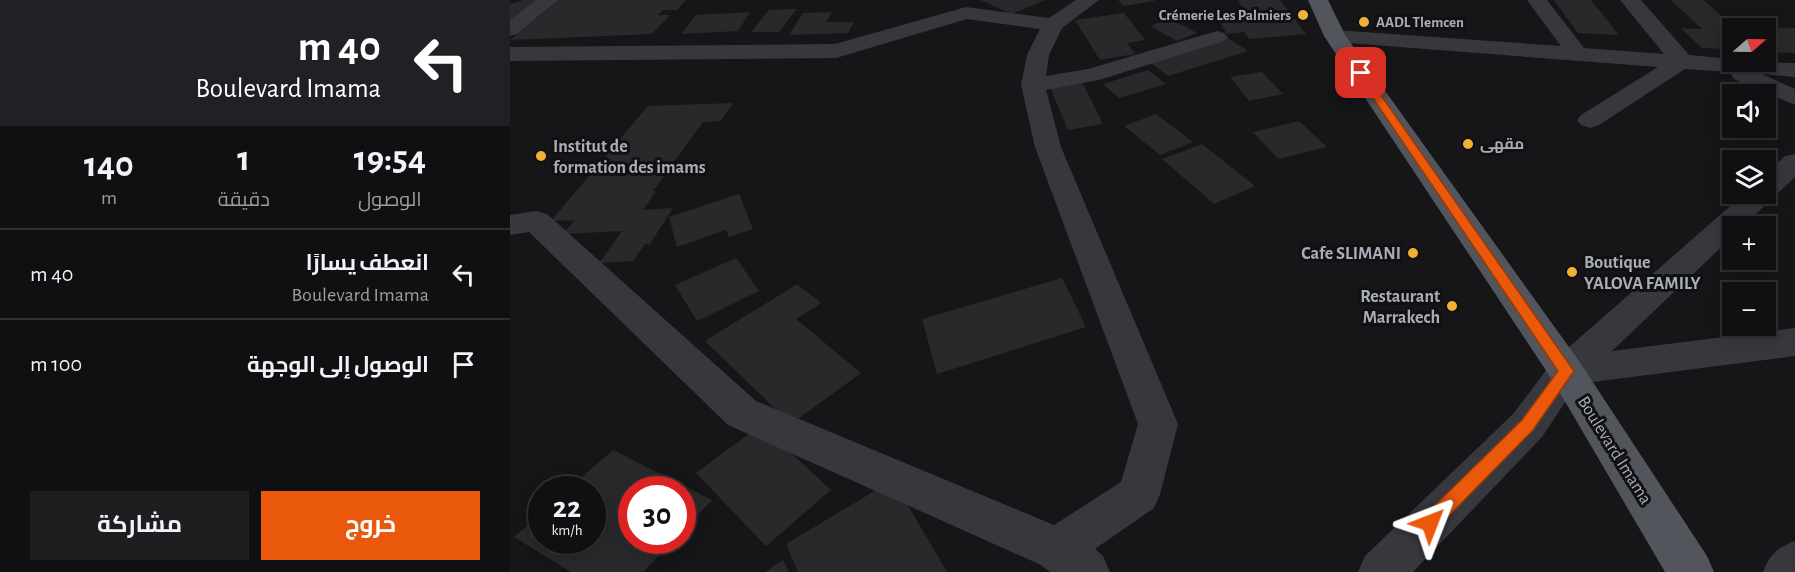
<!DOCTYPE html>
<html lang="ar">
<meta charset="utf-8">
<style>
body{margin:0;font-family:"Alegreya Sans",Cairo,sans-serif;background:#1e1e20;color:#f1f3f6;direction:rtl;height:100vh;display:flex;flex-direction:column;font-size:22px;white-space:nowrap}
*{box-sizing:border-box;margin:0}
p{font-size:20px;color:#9c9d9f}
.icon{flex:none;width:33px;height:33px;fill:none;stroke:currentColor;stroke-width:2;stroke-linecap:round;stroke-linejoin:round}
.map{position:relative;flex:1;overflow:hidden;direction:ltr}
.details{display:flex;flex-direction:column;background:#101012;width:510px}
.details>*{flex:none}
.top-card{background:#202124;color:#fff;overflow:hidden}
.needle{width:39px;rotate:70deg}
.controls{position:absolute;left:1212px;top:18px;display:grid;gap:12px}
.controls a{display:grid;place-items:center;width:54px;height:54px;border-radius:0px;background:#101012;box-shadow:0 3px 15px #0003,0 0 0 2px #303032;font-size:30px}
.speed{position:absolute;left:18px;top:476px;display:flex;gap:12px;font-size:30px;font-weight:700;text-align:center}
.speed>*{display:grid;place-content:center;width:78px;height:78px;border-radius:50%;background:#101012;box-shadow:0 3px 15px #0003,0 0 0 2px #303032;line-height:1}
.speed small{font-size:15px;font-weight:400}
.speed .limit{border:9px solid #d22;background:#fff;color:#111}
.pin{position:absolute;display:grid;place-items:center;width:51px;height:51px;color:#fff;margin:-26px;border-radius:12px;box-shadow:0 3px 9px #0006}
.me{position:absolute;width:66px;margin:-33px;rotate:45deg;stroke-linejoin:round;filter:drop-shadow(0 0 4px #0008)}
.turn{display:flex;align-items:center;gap:21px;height:126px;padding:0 30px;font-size:27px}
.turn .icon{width:78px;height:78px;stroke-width:2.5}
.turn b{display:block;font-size:42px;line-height:51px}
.eta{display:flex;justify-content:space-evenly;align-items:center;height:102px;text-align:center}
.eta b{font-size:36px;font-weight:700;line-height:42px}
.action{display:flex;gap:12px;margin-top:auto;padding:12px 30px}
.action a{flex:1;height:69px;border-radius:0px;background:#ea580c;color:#fff;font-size:24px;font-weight:700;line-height:69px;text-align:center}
.action a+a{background:#1e1e20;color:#f1f3f6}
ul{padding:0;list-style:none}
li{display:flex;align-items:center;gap:18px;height:90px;padding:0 30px;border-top:2px solid #303032}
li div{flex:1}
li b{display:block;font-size:22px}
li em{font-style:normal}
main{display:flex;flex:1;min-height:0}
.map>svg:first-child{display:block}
</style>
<main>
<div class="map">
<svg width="1285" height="572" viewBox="0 0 1285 572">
<rect width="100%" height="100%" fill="#161618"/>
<g fill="#29292c">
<path d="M13,0H27L0,21V4Z"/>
<path d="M48,0H176L167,10H153L148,15H160L142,34L0,40Z"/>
<path d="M470,0H535L502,14Z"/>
<path d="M608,0H644V1L614,6Z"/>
<path d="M728,0H770L796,34L739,39L734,32L717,34L708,18L736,13Z"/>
<path d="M1044,0H1081L1109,35L1068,33Z"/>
<path d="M1161,0H1193L1223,26L1251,27V28H1222V49L1192,48L1171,28L1192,29Z"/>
<path d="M287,9L269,32H241L259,10Z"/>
<path d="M240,12L228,31L171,34L186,15Z"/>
<path d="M322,12L316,22H344L338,33L279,35L293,13Z"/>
<path d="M614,13L635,40L617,43L625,54L590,60L565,20Z"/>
<path d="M660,19L687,33L667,41L640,26Z"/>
<path d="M1256,27L1285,28V53L1256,52Z"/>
<path d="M716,37L738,51L658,76L637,60Z"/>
<path d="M638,70L656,84L609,98L593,84Z"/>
<path d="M752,72L773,94L739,101L720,77Z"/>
<path d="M572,82L593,124L558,130L540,87Z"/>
<path d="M223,103L211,121L193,122L143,191H146L133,210L163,208L140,244H135L123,261L89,263L112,231L53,234L65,220L41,221L138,106Z"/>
<path d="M646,114L683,142L650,155L614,126Z"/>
<path d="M789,121L817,147L768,159L743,132Z"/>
<path d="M692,144L745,186L704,204L652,159Z"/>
<path d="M229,194L243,229L219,237L216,230L167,247L159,217Z"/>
<path d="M226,258L249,291L187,321L165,285Z"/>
<path d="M552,278L576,327L427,374L412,319Z"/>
<path d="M287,284L311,303L286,319L351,373L281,424L195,341Z"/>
<path d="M251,425L321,490L256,546L186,473Z"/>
<path d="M103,450L202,500L172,531V489H122V540H164L133,572H61L4,537L32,513V540H82V489H58Z"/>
<path d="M383,480L437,572H288L276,544Z"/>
<path d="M273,560L279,572H255Z"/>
</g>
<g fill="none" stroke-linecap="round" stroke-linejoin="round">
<g fill="#37383d" fill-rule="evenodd">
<path d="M26,0H48L7,34L0,36V20Z"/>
<path d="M566,0H589L552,28L539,55L536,76L578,69L707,31L714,33L718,37L714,41L589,80L536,90L551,147L668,424L650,494L644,508L585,549L593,556L600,572H540L531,565L218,425L19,232L0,235V215L26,211L37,214L246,401L544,525L611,482L628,424L525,147L511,85L517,55L530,29L457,19L326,58L0,61V47L325,44L456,7L539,18Z"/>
<path d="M1017,0H1037L1074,48L1154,54L1110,0H1131L1179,55L1222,59V62L1285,63V77L1252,74L1285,89V105L1224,79L1221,74L1222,72L1175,69L1089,125L1080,128L1071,125L1067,120L1071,115L1148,67L825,42L818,40L814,36L818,32L825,30L1051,46Z"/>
<path d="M1285,154V177L1233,226H1222V237L1102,351L1285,328V356L1067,384L1032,437L903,572H848L855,556L1004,413L1043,361L1234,194H1256V174L1275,156Z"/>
<path d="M1285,541V572H1253C1260,554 1267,548 1285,541Z"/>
</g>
<path fill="#53555c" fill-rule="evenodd" d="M798,0H818L835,35L1069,361L1197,556L1204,572H1155L1043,381L814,36Z"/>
</g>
<path fill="#ea580c" stroke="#983908" stroke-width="1.5" d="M847,71H854L1064,371L1023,430L926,529L920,532L913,529L911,523L913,517L1012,420L1048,371L846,73Z"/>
<g fill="#f2b134" stroke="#111113" stroke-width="2">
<circle cx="793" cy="15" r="6"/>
<circle cx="854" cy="22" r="6"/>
<circle cx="958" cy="144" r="6"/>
<circle cx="31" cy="156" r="6"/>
<circle cx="903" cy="253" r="6"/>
<circle cx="1062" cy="272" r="6"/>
<circle cx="942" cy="306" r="6"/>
</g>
<g text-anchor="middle" stroke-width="6" stroke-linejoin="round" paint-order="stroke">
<g font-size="15" font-weight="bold" fill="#a8adb8" stroke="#111113" text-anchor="start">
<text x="781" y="20" text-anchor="end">Crémerie Les Palmiers</text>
<text x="866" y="27">AADL Tlemcen</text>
<text x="970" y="149">مقهى</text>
</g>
<g font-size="18" font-weight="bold" fill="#a8adb8" stroke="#111113" text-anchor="start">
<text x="43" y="152">Institut de<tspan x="43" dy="21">formation des imams</tspan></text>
<text x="891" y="259" text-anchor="end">Cafe SLIMANI</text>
<text x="1074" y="268">Boutique<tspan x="1074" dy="21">YALOVA FAMILY</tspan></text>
<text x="930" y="302" text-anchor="end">Restaurant<tspan x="930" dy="21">Marrakech</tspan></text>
</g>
<g font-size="18" fill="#a8adb8" stroke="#111113">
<text transform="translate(1105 450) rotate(58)" y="6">Boulevard Imama</text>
</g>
</g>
</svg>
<div class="controls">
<a><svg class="needle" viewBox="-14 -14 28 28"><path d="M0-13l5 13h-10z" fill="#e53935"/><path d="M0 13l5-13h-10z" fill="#9c9d9f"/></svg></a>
<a><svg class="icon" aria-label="sound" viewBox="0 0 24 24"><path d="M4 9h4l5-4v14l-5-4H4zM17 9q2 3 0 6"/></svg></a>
<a><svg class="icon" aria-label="layers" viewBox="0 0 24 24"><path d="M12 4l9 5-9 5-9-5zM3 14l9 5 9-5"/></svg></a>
<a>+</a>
<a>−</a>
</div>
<div class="speed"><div>22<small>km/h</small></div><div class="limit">30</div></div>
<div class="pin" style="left:851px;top:73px;background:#d93025"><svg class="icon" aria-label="arrive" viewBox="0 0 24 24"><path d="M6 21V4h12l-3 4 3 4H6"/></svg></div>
<svg class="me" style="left:920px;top:523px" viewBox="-20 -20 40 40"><path d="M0-17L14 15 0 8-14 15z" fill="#ea580c" stroke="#fff" stroke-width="4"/></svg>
</div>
<section class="details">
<div class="top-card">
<div class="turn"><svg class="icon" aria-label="left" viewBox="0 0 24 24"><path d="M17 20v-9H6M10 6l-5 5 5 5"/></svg><div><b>40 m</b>Boulevard Imama</div></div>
</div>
<div class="eta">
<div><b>19:54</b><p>الوصول</p></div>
<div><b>1</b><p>دقيقة</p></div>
<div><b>140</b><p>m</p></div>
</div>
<ul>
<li><svg class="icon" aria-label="left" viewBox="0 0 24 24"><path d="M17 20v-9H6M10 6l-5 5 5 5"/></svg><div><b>انعطف يسارًا</b><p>Boulevard Imama</p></div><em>40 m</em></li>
<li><svg class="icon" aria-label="arrive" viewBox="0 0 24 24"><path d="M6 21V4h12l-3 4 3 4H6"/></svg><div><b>الوصول إلى الوجهة</b></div><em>100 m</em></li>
</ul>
<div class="action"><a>خروج</a><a>مشاركة</a></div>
</section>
</main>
